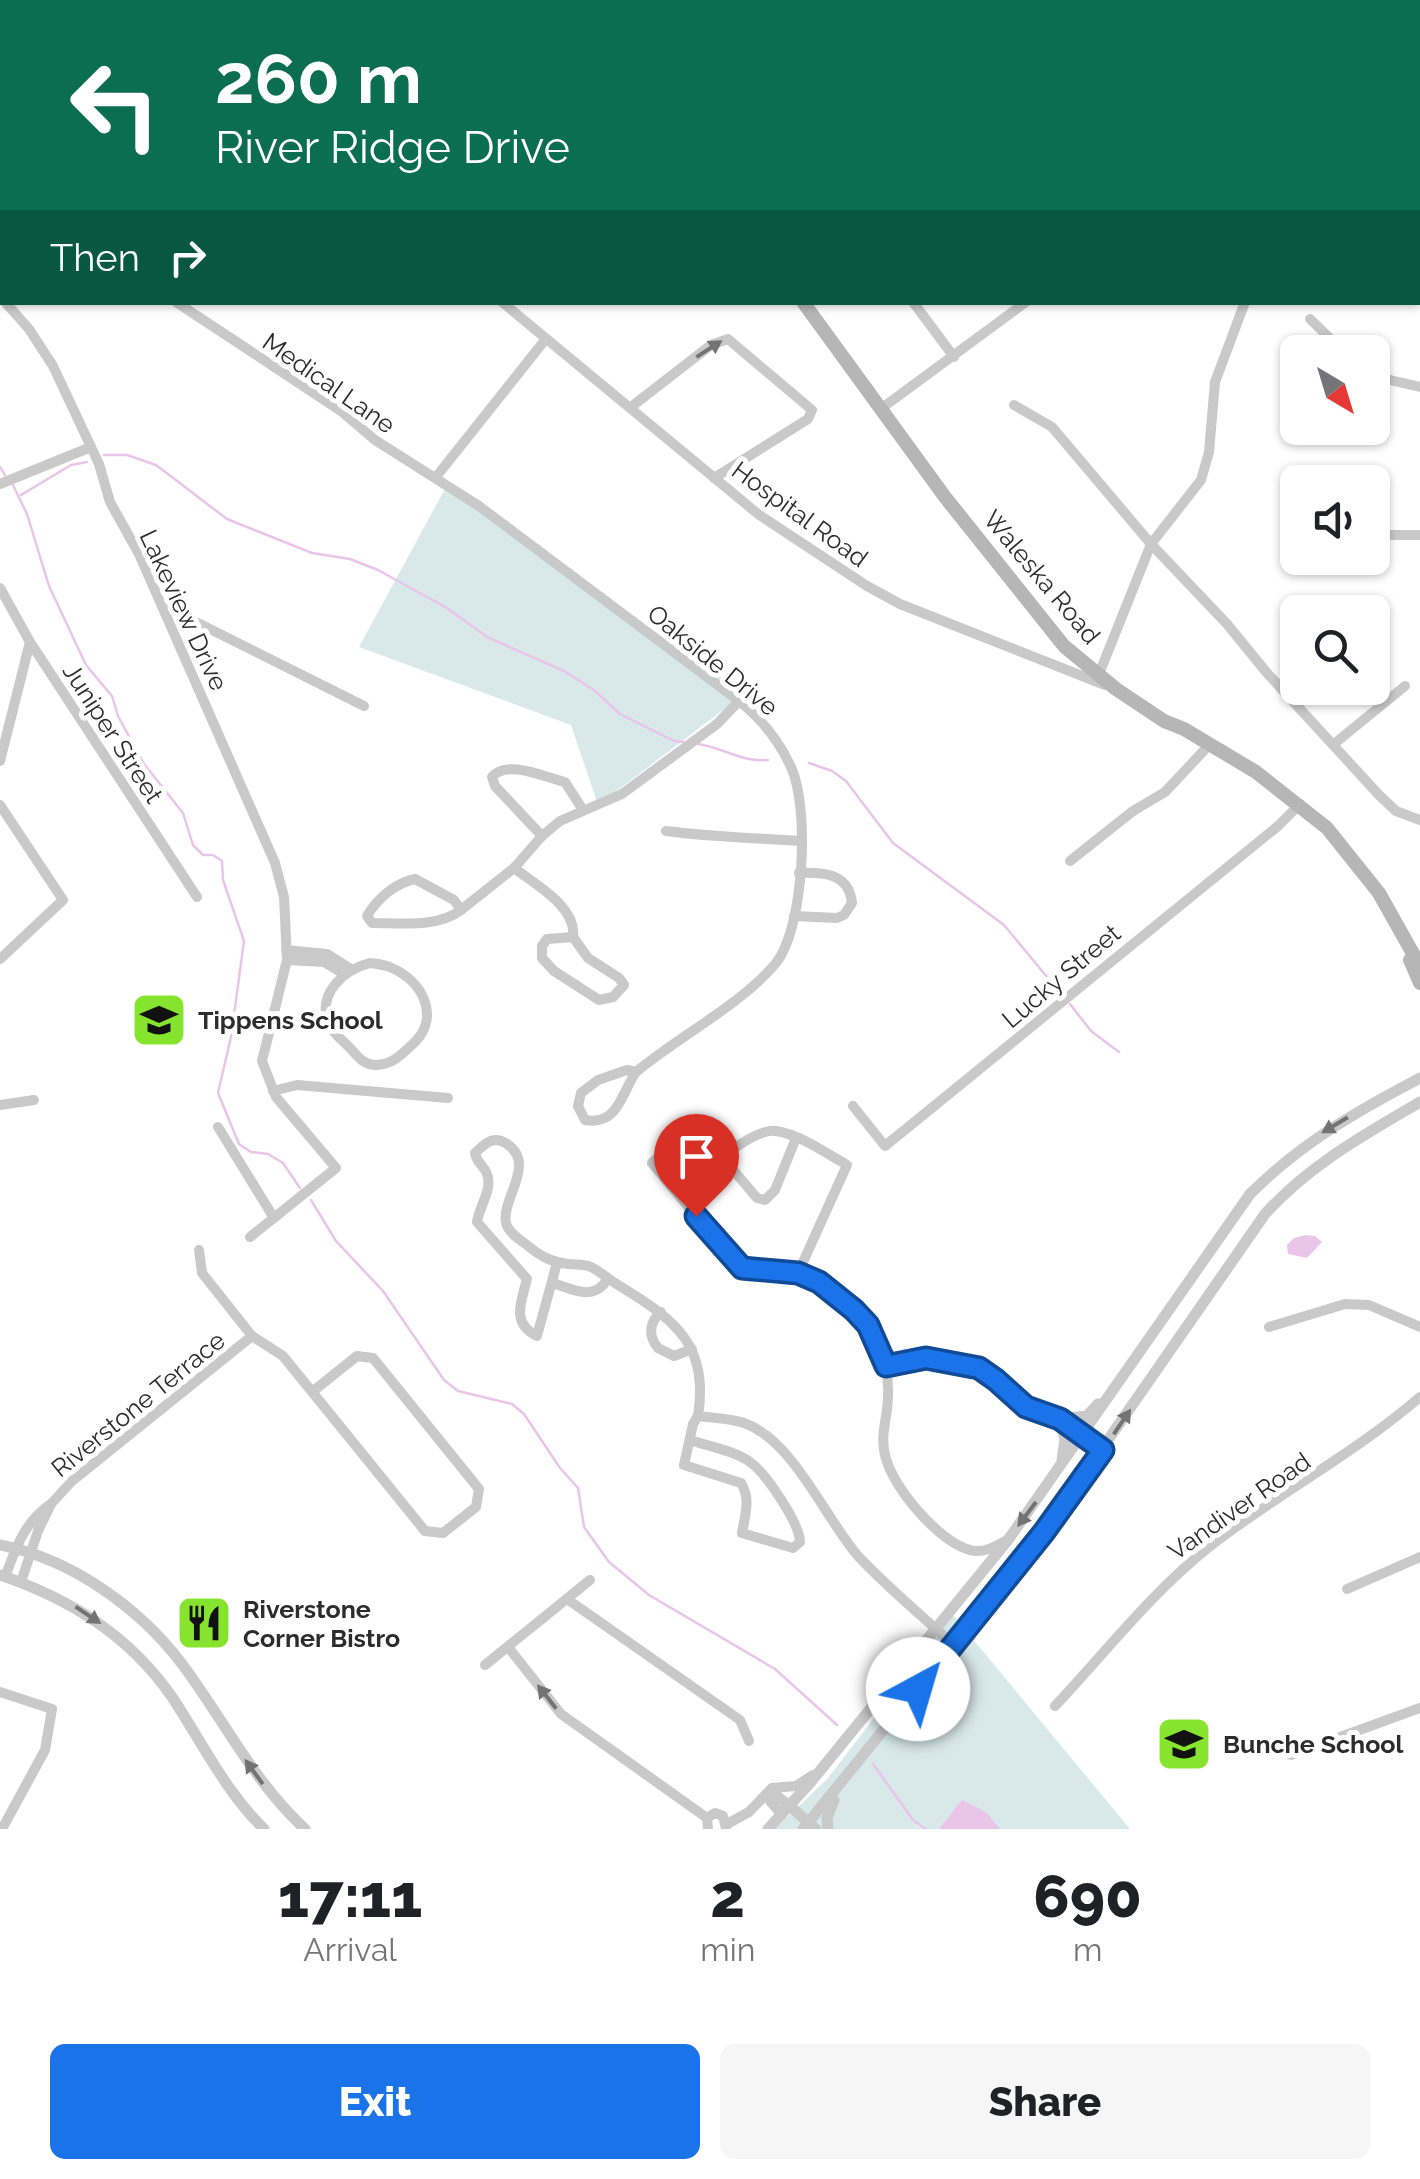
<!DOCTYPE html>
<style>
body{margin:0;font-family:Raleway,sans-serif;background:#f6f6f6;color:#202124;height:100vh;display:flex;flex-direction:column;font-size:38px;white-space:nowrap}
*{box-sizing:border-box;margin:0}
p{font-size:32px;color:#757577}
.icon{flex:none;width:55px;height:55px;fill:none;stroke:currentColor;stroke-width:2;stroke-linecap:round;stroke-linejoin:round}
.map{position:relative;height:1829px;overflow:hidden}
.sheet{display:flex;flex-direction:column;background:#fff;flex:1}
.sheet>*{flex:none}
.guide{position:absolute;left:0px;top:0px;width:1420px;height:305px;box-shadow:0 2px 8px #0004;background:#0b6e4f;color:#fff;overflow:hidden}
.needle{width:65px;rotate:142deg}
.tools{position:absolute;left:1280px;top:335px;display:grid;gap:20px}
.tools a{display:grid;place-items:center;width:110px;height:110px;border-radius:15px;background:#fff;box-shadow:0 2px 8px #0004;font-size:50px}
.pin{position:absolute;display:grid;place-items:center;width:85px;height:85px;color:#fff;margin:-102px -42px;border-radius:50% 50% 50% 0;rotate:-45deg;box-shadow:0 0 10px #0007}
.pin .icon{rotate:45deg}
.me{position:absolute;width:110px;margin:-55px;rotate:39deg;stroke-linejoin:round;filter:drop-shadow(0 0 8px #0008)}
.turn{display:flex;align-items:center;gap:35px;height:210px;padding:0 50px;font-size:45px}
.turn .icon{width:130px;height:130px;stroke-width:2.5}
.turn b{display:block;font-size:70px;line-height:85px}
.then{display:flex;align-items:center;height:95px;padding:0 50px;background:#0003;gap:20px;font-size:38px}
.eta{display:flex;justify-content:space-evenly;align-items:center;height:170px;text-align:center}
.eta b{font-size:60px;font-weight:800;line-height:70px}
.cta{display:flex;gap:20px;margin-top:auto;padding:20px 50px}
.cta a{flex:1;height:115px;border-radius:15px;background:#1a73e8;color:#fff;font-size:40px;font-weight:800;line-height:115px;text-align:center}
.cta a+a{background:#f6f6f6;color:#202124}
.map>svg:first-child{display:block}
</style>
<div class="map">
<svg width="1420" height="1829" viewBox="0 0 1420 1829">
<rect width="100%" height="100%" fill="#fff"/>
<g fill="#d9e9ea">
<path d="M446,487L720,677L752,688L598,805L571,725L359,647Z"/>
<path d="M953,1615L1130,1829H775L828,1778Z"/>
</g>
<g fill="#e9c5ea">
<path d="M1305,1235L1315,1236L1322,1242L1307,1258L1288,1254L1287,1245L1294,1238Z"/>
<path d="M962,1800L986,1812L1000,1829H939Z"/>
</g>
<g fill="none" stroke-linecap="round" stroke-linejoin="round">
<g stroke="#e9c5ea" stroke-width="2.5">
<path d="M691,0L693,2"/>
<path d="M104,455H127L156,465L227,519L312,553L350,559L378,570L447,608L487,637L564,671L594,690L620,714L674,741L683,742"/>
<path d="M0,467L5,475"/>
<path d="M13,485L27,514L49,586L86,665L112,696L118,716L144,764L183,813L193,845L203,855H213L222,861L223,880L244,941L231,1037L218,1093L239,1144L251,1152L268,1154L283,1163L300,1188"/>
<path d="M21,495L71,465L87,462"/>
<path d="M698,744C722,747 743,763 768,760"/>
<path d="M809,763L832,771L846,781L893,843L1004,925L1062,995"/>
<path d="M1070,1004L1091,1031L1119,1052"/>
<path d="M311,1200L336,1241L383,1291L444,1380L458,1391L512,1404L524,1414L560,1468L578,1488L584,1527L609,1562L649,1595L775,1669L837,1725"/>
<path d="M873,1764L913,1820L926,1829"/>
</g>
<g stroke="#c9c9c9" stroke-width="10">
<path d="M263,0L264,2"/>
<path d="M290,0L291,2"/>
<path d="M360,0V2"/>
<path d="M805,0L811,2"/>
<path d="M497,2L499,0"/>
<path d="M1107,2V0"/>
<path d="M1418,75L1420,74"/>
<path d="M0,148L2,150"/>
<path d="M1418,241L1420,244"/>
<path d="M5,302L29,329L53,366L99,464L110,502L139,554L275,863L284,897L287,960L262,1061L276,1097L336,1168L250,1237"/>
<path d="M176,302L341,411L375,440L479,506L739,701C762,719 779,741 791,767C810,808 804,928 776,963C741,1005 679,1036 636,1072"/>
<path d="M502,302L758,514L867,586L900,604L1105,685"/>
<path d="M913,302L954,357"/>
<path d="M1310,319L1344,352"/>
<path d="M1372,371L1390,380L1420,387"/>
<path d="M1014,405L1052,427L1151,544L1227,624L1267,673L1379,795L1396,811L1420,820"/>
<path d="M631,407L711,345L728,339L812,410L808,419L714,478"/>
<path d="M882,408L1026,302"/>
<path d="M1289,418L1298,408"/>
<path d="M436,477L545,340"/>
<path d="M0,484L91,447"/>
<path d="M1384,535H1420"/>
<path d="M0,588L30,642L197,897"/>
<path d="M162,605L364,706"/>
<path d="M1099,674L1151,544L1201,480L1209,452L1215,382L1245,302"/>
<path d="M1334,744L1405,686"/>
<path d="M0,761L30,642"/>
<path d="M0,805L63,900L0,959"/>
<path d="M666,831C711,837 755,838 801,841"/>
<path d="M542,836L495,786L492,777C507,759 544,777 565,782L583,810"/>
<path d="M1070,861L1133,811L1165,792L1210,744"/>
<path d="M514,868C536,885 577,907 573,937"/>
<path d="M415,879L454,900L461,910C437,928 401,923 372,923L367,916C377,899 395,883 415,879Z"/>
<path d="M461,910L514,868L542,836L560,821L622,794L717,724L739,701"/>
<path d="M794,916L837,918L844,915L852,903C849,873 823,872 799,873"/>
<path d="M573,937L588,958L619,978L624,985L613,997L599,1000L554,971L542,958V946L547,939Z"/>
<path d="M286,950L327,954L351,969"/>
<path d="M287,960L324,962L344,974"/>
<path d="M370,963C377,964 386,965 392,968C423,982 440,1016 415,1042C403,1053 393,1065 376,1065C364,1065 358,1057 351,1049C344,1042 334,1034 330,1026C315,995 343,970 370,963Z"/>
<path d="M627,1070L636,1072C621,1094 618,1126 585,1120L578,1106L581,1093L598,1080Z"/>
<path d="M273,1091L297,1085L448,1098"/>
<path d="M0,1105L34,1100"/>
<path d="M853,1106L885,1146L1278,826L1300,804"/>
<path d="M218,1127L274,1218"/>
<path d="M723,1158L757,1198L765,1200L775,1190L796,1138"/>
<path d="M709,1169L684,1139H678L652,1163L736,1264C753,1275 777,1269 796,1273C821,1278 849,1302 865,1321C885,1345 891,1379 887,1409C885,1425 881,1438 885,1455C892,1487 938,1541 970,1550C983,1554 996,1546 1007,1540"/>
<path d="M678,1194C697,1178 751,1127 776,1131C801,1135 826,1153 847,1165L798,1273"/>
<path d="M199,1250L202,1273L252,1336L283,1356L425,1531L443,1533L476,1507L479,1489L373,1358L357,1356L312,1392"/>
<path d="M557,1263L537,1336C511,1323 521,1303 527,1279L477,1222C479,1207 493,1189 487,1174C483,1164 477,1164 475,1153C484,1145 493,1134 507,1144C537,1164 501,1199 506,1223C508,1232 520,1240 527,1245C540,1256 551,1262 568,1264C575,1265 584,1264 591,1267C601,1272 612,1282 623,1288C677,1321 709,1347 698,1416"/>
<path d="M553,1283C574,1290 593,1301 607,1280"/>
<path d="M661,1312C649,1322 648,1336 658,1348L674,1356L692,1349"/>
<path d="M1269,1327L1345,1304L1369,1305L1420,1327"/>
<path d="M886,1366L926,1359L979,1369L1026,1407L1060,1419L1103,1449"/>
<path d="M690,1440C708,1446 735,1451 750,1462C766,1473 800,1524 800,1542L793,1548L742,1533C745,1515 751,1499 741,1483L684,1465L693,1424L698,1416C713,1418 730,1418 744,1423C793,1440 825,1518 858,1556C888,1588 922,1616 954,1645"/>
<path d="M51,1504L72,1481L252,1336"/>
<path d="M5,1577C16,1548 24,1522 51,1504L38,1531L21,1582"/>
<path d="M1347,1589L1420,1557"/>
<path d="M567,1599L740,1720L749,1741"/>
<path d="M508,1647L561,1714L707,1818"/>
<path d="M485,1665L590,1580"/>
<path d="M0,1692L52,1709L45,1750L2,1829"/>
<path d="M1055,1706C1105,1653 1151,1593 1209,1547C1277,1494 1354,1454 1420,1397"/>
<path d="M1291,1755L1420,1708"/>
<path d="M782,1815L770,1801L768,1794L776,1795L790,1806"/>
<path d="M727,1824L749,1812L772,1788L796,1786L813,1775"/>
<path d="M708,1829L707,1818L715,1813L723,1816L726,1828"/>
</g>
<g stroke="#c9c9c9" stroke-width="11">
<path d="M1062,1461L1065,1439L1060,1419L1087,1416L1098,1404"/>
<path d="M0,1545C71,1559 139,1607 182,1664C224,1720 253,1781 305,1829"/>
<path d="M0,1575C70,1599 129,1635 172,1697C202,1742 225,1791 264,1829"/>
<path d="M790,1806L816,1829"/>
<path d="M768,1829L810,1783L1008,1540L1250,1194C1301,1143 1357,1111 1420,1078"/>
<path d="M803,1829L1044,1532L1265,1214C1309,1165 1364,1135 1420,1102"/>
<path d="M828,1829L827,1818L834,1800"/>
</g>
<g stroke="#b6b6b6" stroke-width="14">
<path d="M573,0L575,2"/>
<path d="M803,302L945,497L1064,646L1116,689L1164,721L1184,729L1256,772L1327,828L1379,893L1420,966"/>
<path d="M1410,960L1420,983"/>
</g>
<g stroke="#a4a4a4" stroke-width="15">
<path d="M58,2L60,0"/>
<path d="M0,68L2,65"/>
</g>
</g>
<defs><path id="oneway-solid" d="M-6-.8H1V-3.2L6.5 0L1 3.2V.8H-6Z" transform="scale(2.5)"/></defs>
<g fill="#737373">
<use href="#oneway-solid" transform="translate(709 349) rotate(-33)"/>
<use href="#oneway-solid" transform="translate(1335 1125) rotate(149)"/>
<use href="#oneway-solid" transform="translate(1122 1422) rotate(-56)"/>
<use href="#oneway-solid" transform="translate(1027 1514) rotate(127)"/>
<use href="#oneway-solid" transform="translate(88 1615) rotate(34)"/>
<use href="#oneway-solid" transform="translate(547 1697) rotate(-128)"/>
<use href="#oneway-solid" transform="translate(254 1772) rotate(-126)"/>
</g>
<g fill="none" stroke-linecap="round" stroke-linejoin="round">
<g stroke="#114b97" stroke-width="25">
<path id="route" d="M696,1216L742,1268L798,1273L819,1282L854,1310L868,1325L886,1366L926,1358L979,1368L996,1380L1026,1407L1060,1419L1103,1450L1044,1532L918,1689"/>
</g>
<use href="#route" stroke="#1a73e8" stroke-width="18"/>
</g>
<defs>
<g id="school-square" transform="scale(2.875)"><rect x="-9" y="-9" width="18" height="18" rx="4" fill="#87e42e" stroke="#fff"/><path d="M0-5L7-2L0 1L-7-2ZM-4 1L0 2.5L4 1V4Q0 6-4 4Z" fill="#111"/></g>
<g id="restaurant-square" transform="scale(2.875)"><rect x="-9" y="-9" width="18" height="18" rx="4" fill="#87e42e" stroke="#fff"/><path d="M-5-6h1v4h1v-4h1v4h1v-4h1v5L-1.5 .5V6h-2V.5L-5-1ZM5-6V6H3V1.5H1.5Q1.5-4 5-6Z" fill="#111"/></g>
</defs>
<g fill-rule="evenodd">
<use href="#school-square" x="159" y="1020"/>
<use href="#restaurant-square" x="204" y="1623"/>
<use href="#school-square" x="1184" y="1744"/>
</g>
<g text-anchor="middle" stroke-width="10" stroke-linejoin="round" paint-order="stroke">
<g font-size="25" fill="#2c2c2c" stroke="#fff">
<text transform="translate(329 383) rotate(35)" y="9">Medical Lane</text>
<text transform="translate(800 514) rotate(36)" y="9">Hospital Road</text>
<text transform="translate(1042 577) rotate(50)" y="9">Waleska Road</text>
<text transform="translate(184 610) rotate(65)" y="9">Lakeview Drive</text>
<text transform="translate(713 660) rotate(39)" y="9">Oakside Drive</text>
<text transform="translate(113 733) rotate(57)" y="9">Juniper Street</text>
<text transform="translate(1061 976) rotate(-40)" y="9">Lucky Street</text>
<text transform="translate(138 1404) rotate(-39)" y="9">Riverstone Terrace</text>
<text transform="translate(1239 1506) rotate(-35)" y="9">Vandiver Road</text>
</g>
<g font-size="25" font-weight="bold" fill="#2c2c2c" stroke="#fff" text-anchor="start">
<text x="198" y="1029">Tippens School</text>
<text x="243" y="1618">Riverstone<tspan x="243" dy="29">Corner Bistro</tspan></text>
<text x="1223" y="1753">Bunche School</text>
</g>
</g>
</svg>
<div class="tools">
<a><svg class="needle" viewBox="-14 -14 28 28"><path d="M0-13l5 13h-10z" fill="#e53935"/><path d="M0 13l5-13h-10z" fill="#757577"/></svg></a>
<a><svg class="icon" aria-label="sound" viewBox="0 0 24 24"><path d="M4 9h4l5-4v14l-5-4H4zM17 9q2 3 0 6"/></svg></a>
<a><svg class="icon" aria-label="search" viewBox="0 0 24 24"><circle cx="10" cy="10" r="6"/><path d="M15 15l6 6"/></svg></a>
</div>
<div class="pin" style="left:696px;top:1216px;background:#d93025"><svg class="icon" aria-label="arrive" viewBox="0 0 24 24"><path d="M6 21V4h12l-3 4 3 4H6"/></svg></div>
<svg class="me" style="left:918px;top:1689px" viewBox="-20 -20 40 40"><circle r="19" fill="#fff"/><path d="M0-13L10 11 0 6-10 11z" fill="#1a73e8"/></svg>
<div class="guide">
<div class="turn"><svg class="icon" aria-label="left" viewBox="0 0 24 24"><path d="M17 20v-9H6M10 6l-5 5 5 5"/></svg><div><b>260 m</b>River Ridge Drive</div></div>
<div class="then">Then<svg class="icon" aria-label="right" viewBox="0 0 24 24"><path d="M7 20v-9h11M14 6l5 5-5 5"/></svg></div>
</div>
</div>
<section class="sheet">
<div class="eta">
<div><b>17:11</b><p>Arrival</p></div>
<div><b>2</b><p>min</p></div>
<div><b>690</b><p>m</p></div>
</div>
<div class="cta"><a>Exit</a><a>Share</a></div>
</section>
